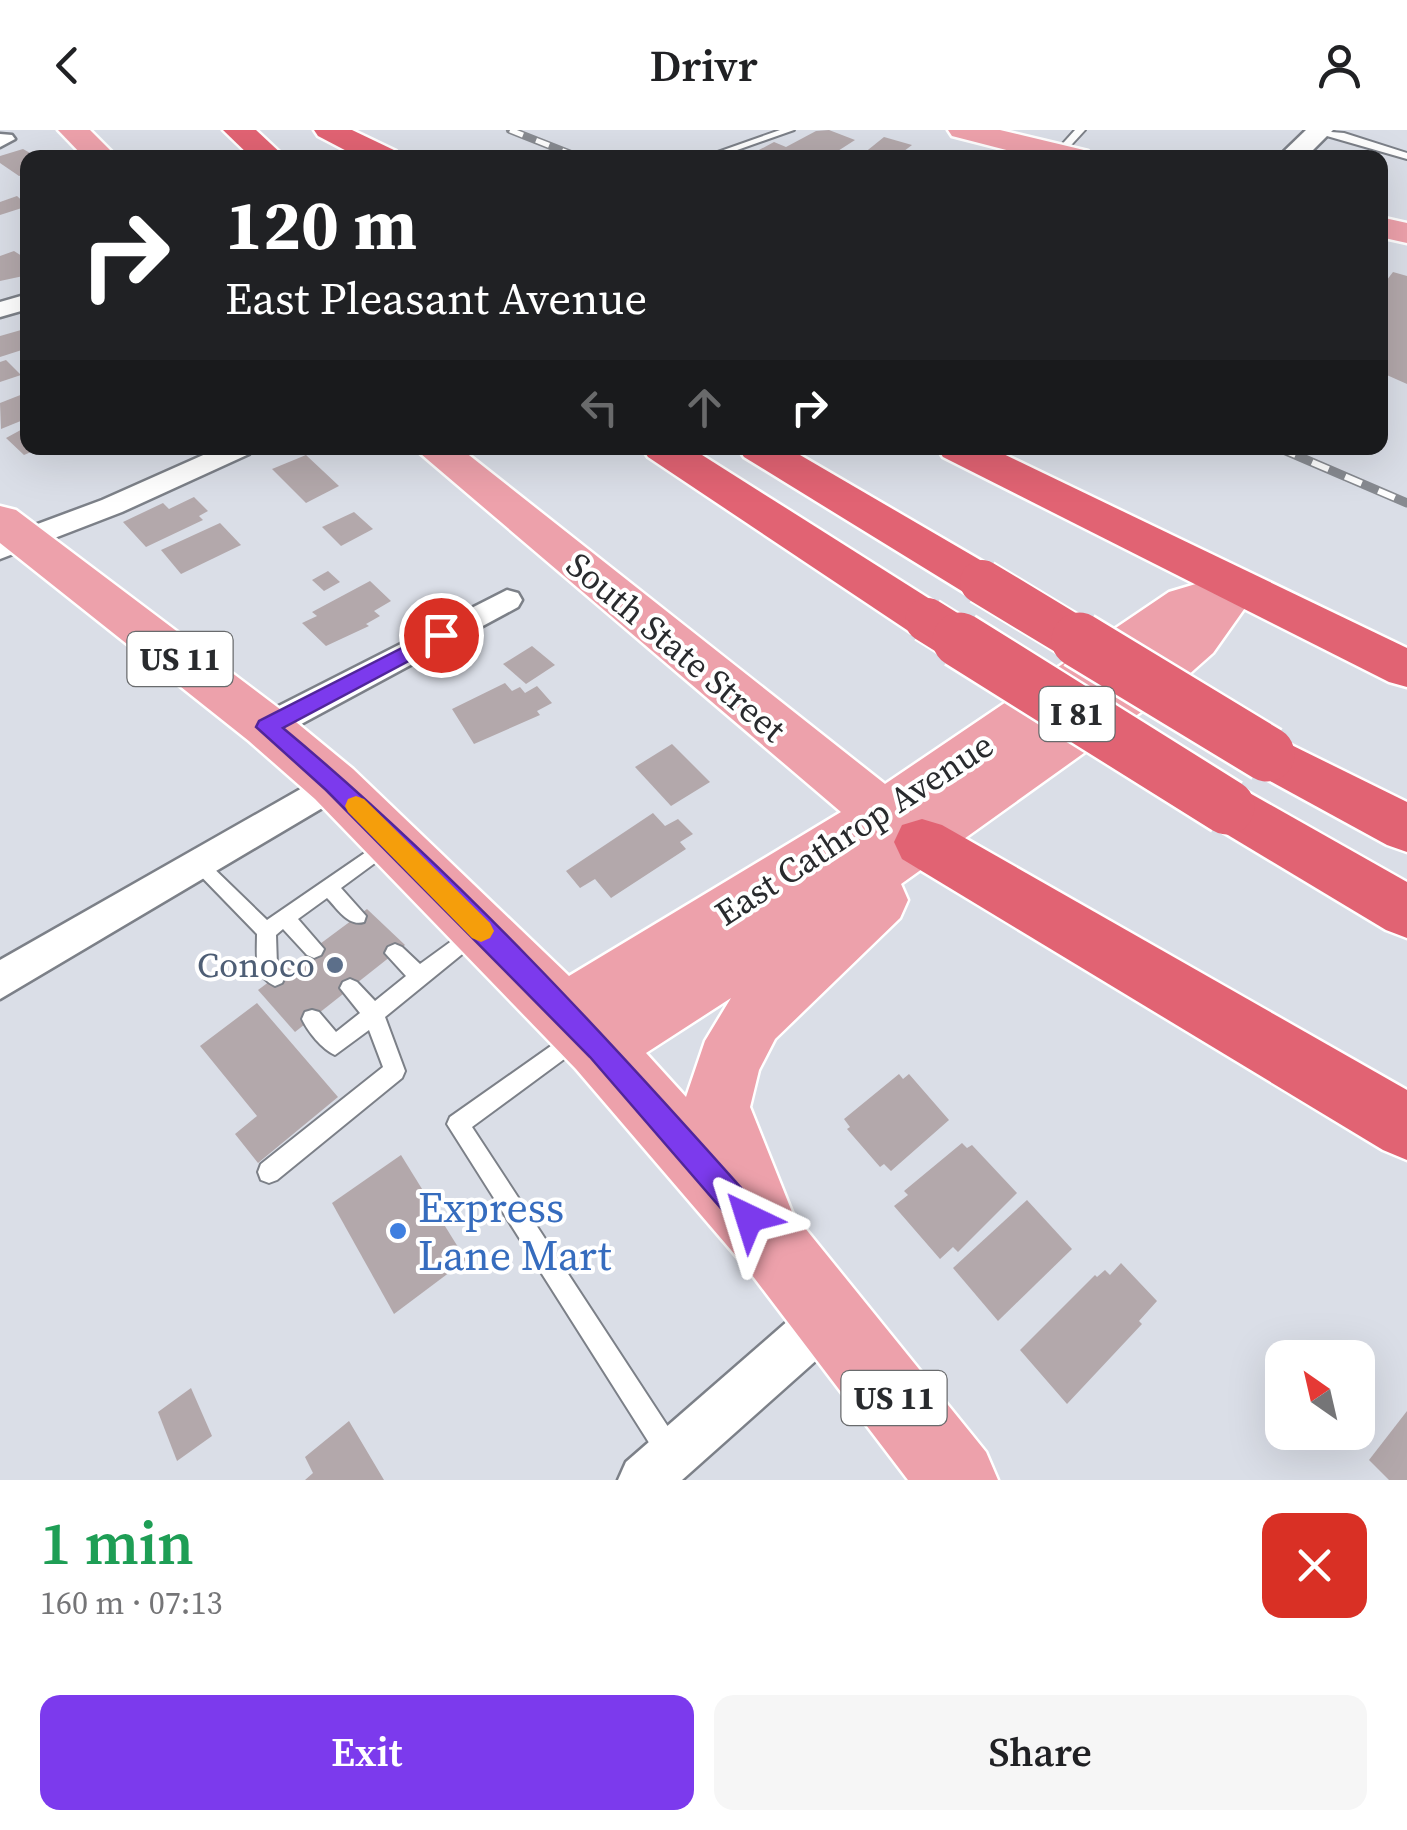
<!DOCTYPE html>
<meta charset="utf-8">
<style>
body{margin:0;font-family:"Source Serif 4",serif;background:#f6f6f6;color:#202124;height:100vh;display:flex;flex-direction:column;font-size:38px;white-space:nowrap}
*{box-sizing:border-box;margin:0}
p{font-size:32px;color:#757577}
.icon{flex:none;width:55px;height:55px;fill:none;stroke:currentColor;stroke-width:2;stroke-linecap:round;stroke-linejoin:round}
.map{position:relative;height:1350px;overflow:hidden}
.drawer{display:flex;flex-direction:column;background:#fff;flex:1}
.drawer>*{flex:none}
.hud{position:absolute;left:20px;top:20px;width:1368px;height:305px;border-radius:20px;box-shadow:0 10px 40px #0002;background:#202124;color:#fff;overflow:hidden}
.needle{width:65px;rotate:326deg}
.tools{position:absolute;left:1265px;top:1210px;display:grid;gap:20px}
.tools a{display:grid;place-items:center;width:110px;height:110px;border-radius:20px;background:#fff;box-shadow:0 10px 40px #0002;font-size:50px}
.pin{position:absolute;display:grid;place-items:center;width:85px;height:85px;color:#fff;margin:-42px;border:5px solid #fff;border-radius:50%;box-shadow:0 2px 10px #0007}
.me{position:absolute;width:110px;margin:-55px;rotate:319deg;stroke-linejoin:round;filter:drop-shadow(0 0 8px #0008)}
.turn{display:flex;align-items:center;gap:35px;height:210px;padding:0 40px;font-size:45px}
.turn .icon{width:130px;height:130px;stroke-width:2.5}
.turn b{display:block;font-size:70px;line-height:85px}
.lanes{display:flex;align-items:center;height:95px;padding:0 40px;background:#0003;justify-content:center;gap:50px;direction:ltr}
.lanes .off{opacity:.35}
.round{display:grid;place-items:center;flex:none;width:105px;height:105px;border-radius:20px;background:#f6f6f6}
.head{display:flex;align-items:center;justify-content:space-between;height:170px;padding:0 40px}
h1{font-size:60px;font-weight:600;line-height:75px;color:#1e9e55}
.button{display:flex;gap:20px;margin-top:auto;padding:20px 40px}
.button a{flex:1;height:115px;border-radius:20px;background:#7c3aed;color:#fff;font-size:40px;font-weight:600;line-height:115px;text-align:center}
.button a+a{background:#f6f6f6;color:#202124}
header{display:flex;justify-content:space-between;align-items:center;height:130px;padding:0 40px;background:#fff;font-size:45px;font-weight:600}
.map>svg:first-child{display:block}
</style>
<header><svg class="icon" aria-label="back" viewBox="0 0 24 24"><path d="M15 5l-7 7 7 7"/></svg>Drivr<svg class="icon" aria-label="person" viewBox="0 0 24 24"><circle cx="12" cy="8" r="4"/><path d="M4 21q1-7 8-7t8 7"/></svg></header>
<div class="map">
<svg width="1407" height="1350" viewBox="0 0 1407 1350">
<rect width="100%" height="100%" fill="#dadee7"/>
<g fill="#b3a8ab">
<path d="M829,0L855,10L827,28H744L774,12L786,17L816,1Z"/>
<path d="M884,7L912,15L895,28H858Z"/>
<path d="M23,19L39,28H28V44L19,46L0,33V26Z"/>
<path d="M17,66L28,76L0,85V72Z"/>
<path d="M14,121L28,130V145L0,151V126Z"/>
<path d="M1393,142L1407,146V254L1380,242V159Z"/>
<path d="M28,198V218L0,227V206Z"/>
<path d="M6,230L21,245L0,252V232Z"/>
<path d="M28,262V288L1,299L0,273Z"/>
<path d="M28,296V318H40L24,325L6,308Z"/>
<path d="M306,325L339,356L306,373L272,339Z"/>
<path d="M194,367L208,381L199,386L203,390L146,417L123,392L163,373L169,379Z"/>
<path d="M354,382L373,399L341,416L322,397Z"/>
<path d="M220,393L241,415L181,444L161,420Z"/>
<path d="M328,441L340,452L324,461L312,450Z"/>
<path d="M370,451L391,471L374,481L380,486L366,494L369,496L326,516L302,493L317,486L312,482Z"/>
<path d="M532,516L555,535L526,554L503,534Z"/>
<path d="M505,553L512,561L520,557L525,563L537,556L552,573L537,581L540,585L474,614L452,579Z"/>
<path d="M672,614L710,652L671,676L635,637Z"/>
<path d="M653,683L665,696L678,689L693,704L680,712L686,719L611,768L595,749L580,758L566,741Z"/>
<path d="M367,779L405,815L295,902L258,860Z"/>
<path d="M257,873L338,967L258,1033L235,1004L257,986L200,916Z"/>
<path d="M899,944L903,949L909,944L949,990L891,1041L884,1034L880,1037L847,999L850,997L844,989Z"/>
<path d="M962,1013L967,1018L972,1015L1017,1063L958,1122L953,1117L940,1129L894,1076L908,1065L904,1061Z"/>
<path d="M401,1025L466,1130L394,1184L332,1073Z"/>
<path d="M1027,1070L1072,1119L998,1191L953,1138Z"/>
<path d="M1121,1133L1157,1171L1139,1191L1142,1194L1067,1274L1020,1220L1095,1145L1097,1147L1105,1140L1110,1145Z"/>
<path d="M191,1258L212,1306L177,1331L158,1282Z"/>
<path d="M1407,1281V1350H1389L1369,1330Z"/>
<path d="M349,1291L384,1350H305L313,1343L305,1327Z"/>
</g>
<g fill="none" stroke-linecap="round" stroke-linejoin="round">
<g stroke="#7c8088" stroke-width="4">
<g id="service">
<path d="M780,0H794L723,25L715,23Z"/>
<path d="M1075,0H1085L1062,25H1056V21Z"/>
<path d="M1306,0L1344,3L1407,23V29Z"/>
<path d="M388,707L394,709L397,714L394,719L341,758L366,786L364,792C348,797 337,778 327,768L298,789L324,819L321,825L314,828L307,825L283,799L276,805L277,836L285,847L282,853L275,856C253,846 257,825 257,804L189,734L192,729L198,726L204,729L267,790Z"/>
<path d="M475,794L482,796L485,802L482,808L385,887L405,941L402,948L277,1050L269,1053L261,1050L258,1042L261,1034L383,937L369,900L335,925C322,919 308,902 302,889L305,882L312,880L319,882L336,902L360,883L340,858L343,852L350,849L357,852L375,871L406,846L385,823L388,817L395,814L402,817L420,834Z"/>
<path d="M575,899L582,902L585,909L582,916L472,997L678,1312L682,1321L678,1330L669,1334L660,1330L447,994L450,987Z"/>
</g>
</g>
<g stroke="#7c8088" stroke-width="5">
<g id="minor">
<path d="M0,4L12,5L15,9L0,17Z"/>
<path d="M28,164V179L0,187V172Z"/>
<path d="M219,318H253L249,324L122,382L0,429V408L102,370Z"/>
<path d="M507,460L518,463L522,470L518,477L279,606L267,610L255,606L250,597L255,588Z"/>
<path d="M334,640L346,644L351,654L346,664L0,869V830Z"/>
<path d="M830,1162L847,1169L854,1186L847,1203L682,1350H618L626,1332L813,1169Z"/>
</g>
</g>
<g stroke="#7c8088" stroke-width="5">
<path id="tertiary" d="M1306,0H1333L1305,28H1277Z"/>
</g>
<g stroke="#fff" stroke-width="5">
<g id="primary">
<path d="M58,0H90L118,28H85Z"/>
<path d="M948,0H1000L1088,21L1092,28H1038L952,6Z"/>
<path d="M1380,87L1407,93V113L1380,107Z"/>
<path d="M414,318H460L885,654L1169,462L1236,442L1253,447L1259,458L1213,523L1169,562L901,754L908,770L900,788L775,909L759,940L750,977L792,1082L986,1322L998,1350H908L749,1141L576,939L315,669L249,611L0,413V376L16,380L285,583L353,639L569,846L841,682ZM731,868L705,911L686,967L646,923Z"/>
</g>
</g>
<g stroke="#fff" stroke-width="5">
<g id="motorway">
<path d="M223,0H256L286,28H252Z"/>
<path d="M314,0H352L396,21L400,28H360L318,6Z"/>
<path d="M642,318H691L944,478L951,490L944,502L927,507L910,502L648,327Z"/>
<path d="M738,318H788L999,441L1005,452L999,463L982,468L965,463L744,327Z"/>
<path d="M937,318H991L1407,518V557L1389,552L943,327Z"/>
<path d="M1267,603L1407,672V722L1387,715L1248,639L1240,624L1248,609Z"/>
<path d="M1227,655L1246,661L1407,752V808L1386,800L1208,693L1199,677L1208,661Z"/>
<path d="M922,689L942,695L1407,960V1030L1383,1020L902,729L894,712L902,695Z"/>
</g>
</g>
<use href="#service" fill="#fff" fill-rule="evenodd"/>
<use href="#minor" fill="#fff" fill-rule="evenodd"/>
<use href="#tertiary" fill="#fff" fill-rule="evenodd"/>
<use href="#primary" fill="#eda1ab" fill-rule="evenodd"/>
<use href="#motorway" fill="#e16373" fill-rule="evenodd"/>
<g stroke="#878a90" stroke-width="8">
<path id="rail-far1" d="M510,0L581,28"/>
</g>
<g stroke="#878a90" stroke-width="9">
<path id="rail" d="M1279,318L1407,373"/>
</g>
<use href="#rail-far1" stroke="#fff" stroke-width="5" stroke-dasharray="14" stroke-linecap="butt"/>
<use href="#rail" stroke="#fff" stroke-width="6" stroke-dasharray="18" stroke-linecap="butt"/>
<g stroke="#fff" stroke-width="48" stroke-linecap="butt">
<g id="motorway-bridge-far1">
<path d="M982,452L1083,513"/>
<path d="M927,490L964,513"/>
</g>
</g>
<g stroke="#fff" stroke-width="60" stroke-linecap="butt">
<g id="motorway-bridge">
<path d="M960,510L1227,677"/>
<path d="M1079,510L1267,624"/>
</g>
</g>
<use href="#motorway-bridge-far1" stroke="#e16373" stroke-width="44"/>
<use href="#motorway-bridge" stroke="#e16373" stroke-width="55"/>
</g>
<path fill="#7c3aed" stroke="#51269a" stroke-width="2.5" d="M441,498L448,500V510L283,598C456,742 610,910 759,1078L763,1088L759,1098L749,1103L738,1098L590,927L326,660L256,597L259,591Z"/>
<path fill="#f59e0b" d="M356,666L364,669L490,793L494,801L490,808L481,812L472,808L348,682L345,676L348,669Z"/>
<circle fill="#5c6f8a" stroke="#fff" stroke-width="4" cx="335" cy="835" r="10"/>
<circle fill="#3f7fe0" stroke="#fff" stroke-width="4" cx="398" cy="1101" r="10"/>
<g text-anchor="middle" stroke-width="8" stroke-linejoin="round" paint-order="stroke">
<g fill="#fff" stroke="#696b6d" stroke-width="2.5">
<rect x="127.5" y="502" width="105" height="54" rx="8"/>
<rect x="1039.5" y="557" width="75" height="54" rx="8"/>
<rect x="841.5" y="1241" width="105" height="54" rx="8"/>
</g>
<g font-size="32" font-weight="bold" fill="#292b2e">
<text x="180" y="540">US 11</text>
<text x="1077" y="595">I 81</text>
<text x="894" y="1279">US 11</text>
</g>
<g font-size="35" fill="#292b2e" stroke="#fff">
<text transform="translate(676 517) rotate(40)" y="12">South State Street</text>
<text transform="translate(854 699) rotate(-33)" y="12">East Cathrop Avenue</text>
</g>
<g font-size="35" fill="#4e5e75" stroke="#fff" text-anchor="end">
<text x="315" y="847">Conoco</text>
</g>
<g font-size="42" fill="#366cbe" stroke="#fff" text-anchor="start">
<text x="418" y="1092">Express<tspan x="418" dy="48">Lane Mart</tspan></text>
</g>
</g>
</svg>
<div class="tools">
<a><svg class="needle" viewBox="-14 -14 28 28"><path d="M0-13l5 13h-10z" fill="#e53935"/><path d="M0 13l5-13h-10z" fill="#757577"/></svg></a>
</div>
<div class="pin" style="left:441px;top:505px;background:#d93025"><svg class="icon" aria-label="arrive" viewBox="0 0 24 24"><path d="M6 21V4h12l-3 4 3 4H6"/></svg></div>
<svg class="me" style="left:749px;top:1088px" viewBox="-20 -20 40 40"><path d="M0-17L14 15 0 8-14 15z" fill="#7c3aed" stroke="#fff" stroke-width="4"/></svg>
<div class="hud">
<div class="turn"><svg class="icon" aria-label="right" viewBox="0 0 24 24"><path d="M7 20v-9h11M14 6l5 5-5 5"/></svg><div><b>120 m</b>East Pleasant Avenue</div></div>
<div class="lanes"><svg class="icon off" aria-label="left" viewBox="0 0 24 24"><path d="M17 20v-9H6M10 6l-5 5 5 5"/></svg><svg class="icon off" aria-label="ahead" viewBox="0 0 24 24"><path d="M12 20V5M6 11l6-6 6 6"/></svg><svg class="icon" aria-label="right" viewBox="0 0 24 24"><path d="M7 20v-9h11M14 6l5 5-5 5"/></svg></div>
</div>
</div>
<section class="drawer">
<div class="head"><div><h1>1 min</h1><p>160 m · 07:13</p></div><a class="round" style="background:#d93025;color:#fff"><svg class="icon" aria-label="close" viewBox="0 0 24 24"><path d="M6 6l12 12M18 6L6 18"/></svg></a></div>
<div class="button"><a>Exit</a><a>Share</a></div>
</section>
